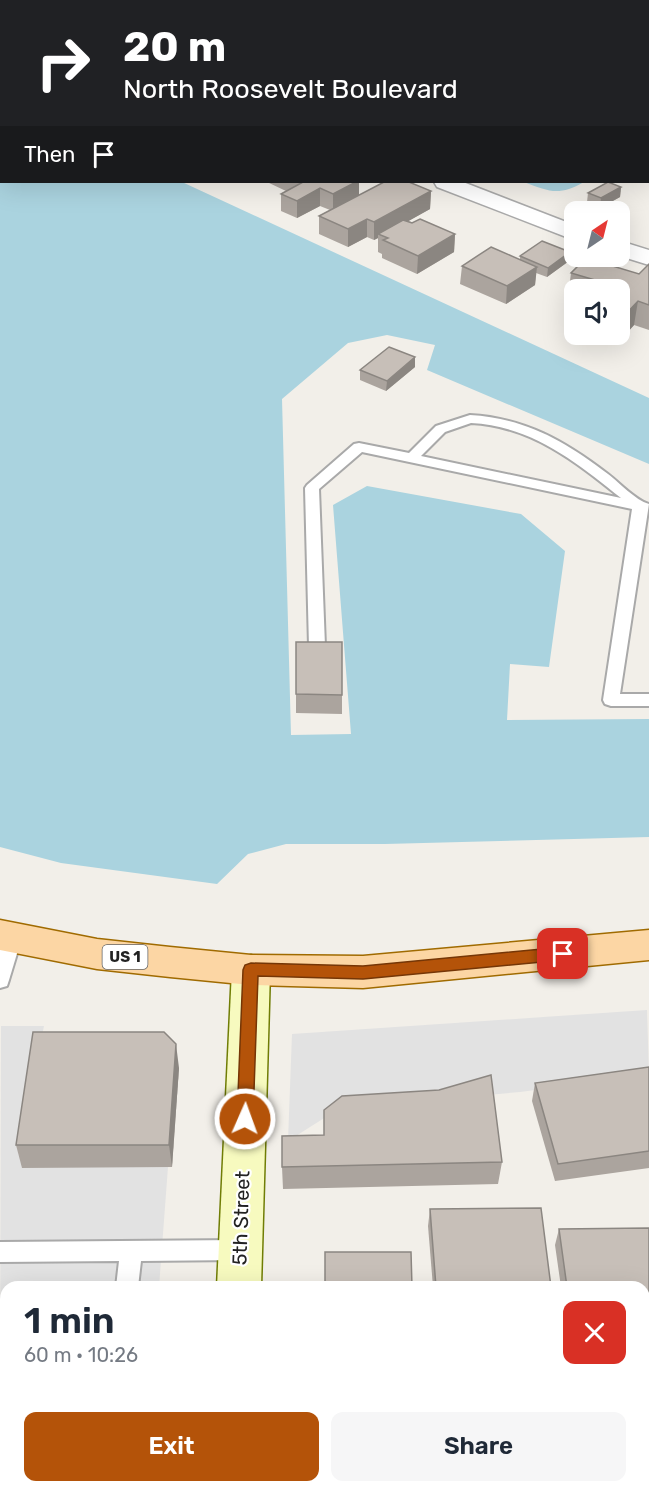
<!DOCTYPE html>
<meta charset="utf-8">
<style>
body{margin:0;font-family:Rubik,sans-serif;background:#f6f6f7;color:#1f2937;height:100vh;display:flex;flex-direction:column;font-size:22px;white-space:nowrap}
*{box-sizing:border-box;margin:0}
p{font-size:20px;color:#747a83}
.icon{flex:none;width:33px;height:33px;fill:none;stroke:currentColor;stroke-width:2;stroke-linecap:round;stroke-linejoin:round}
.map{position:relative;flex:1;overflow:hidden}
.details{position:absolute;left:0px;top:1281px;width:650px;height:212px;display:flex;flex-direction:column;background:#fff;border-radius:18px 18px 0 0;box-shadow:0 6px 24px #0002}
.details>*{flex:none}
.hud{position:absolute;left:0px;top:0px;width:650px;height:183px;box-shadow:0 6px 24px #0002;background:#202124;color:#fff;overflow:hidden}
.needle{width:39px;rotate:35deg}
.fabs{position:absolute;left:564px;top:201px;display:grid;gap:12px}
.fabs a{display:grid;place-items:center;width:66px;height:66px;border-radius:12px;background:#fff;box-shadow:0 6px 24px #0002;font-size:30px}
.pin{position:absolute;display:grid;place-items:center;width:51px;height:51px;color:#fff;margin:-26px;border-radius:12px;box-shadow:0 3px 9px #0006}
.me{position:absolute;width:66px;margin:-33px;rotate:2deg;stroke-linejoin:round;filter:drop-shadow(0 0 4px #0008)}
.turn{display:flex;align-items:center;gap:21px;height:126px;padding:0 24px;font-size:27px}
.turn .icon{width:78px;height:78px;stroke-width:2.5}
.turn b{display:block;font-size:42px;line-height:51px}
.then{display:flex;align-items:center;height:57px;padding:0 24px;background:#0003;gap:12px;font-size:22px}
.round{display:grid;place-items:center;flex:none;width:63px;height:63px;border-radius:12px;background:#f6f6f7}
.head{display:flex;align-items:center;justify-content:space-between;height:102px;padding:0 24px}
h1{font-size:36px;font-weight:600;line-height:45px}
.primary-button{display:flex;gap:12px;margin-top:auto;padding:12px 24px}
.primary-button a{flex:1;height:69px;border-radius:12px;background:#b45309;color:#fff;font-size:24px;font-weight:600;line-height:69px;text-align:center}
.primary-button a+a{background:#f6f6f7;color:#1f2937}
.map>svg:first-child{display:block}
</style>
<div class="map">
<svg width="649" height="1492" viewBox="0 0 649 1492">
<rect width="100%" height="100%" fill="#f2efe9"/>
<g fill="#e2e2e2">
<path d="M647,1010L649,1075L520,1092L340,1108L288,1141L292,1034Z"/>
<path d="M1,1026H44L38,1055L168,1167L159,1287H6V1394H0Z"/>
</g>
<g fill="#aad3df">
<path d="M124,0H649V166L648,2L120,1Z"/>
<path d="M0,97L2,182H182L649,398V464L427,370L435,345L387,335L348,343L282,399L291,735L351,734L333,505L367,486L521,514L565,551L549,667L510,664L507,720L649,719V837L385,844H286L248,854L217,884L61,863L0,847Z"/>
<path d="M524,182H584C559,196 550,192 524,182Z"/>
</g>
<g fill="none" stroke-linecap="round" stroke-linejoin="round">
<g stroke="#a9a9a9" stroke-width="4">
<g id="lane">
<path d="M470,415C525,418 565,441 608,474C620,483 635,500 649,504L620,694H649V706H611L605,704L603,700L632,509L362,452L319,489L325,646L322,650H312L309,646L305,488L307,485L354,444L359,443L409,453L436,426ZM471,423C531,426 575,461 621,498L421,456L445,432Z"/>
<path d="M13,930L19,932L22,937L9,980L7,986L0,988V949L7,932Z"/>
<path d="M239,1240L247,1243L250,1250L247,1257L239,1260L141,1261L138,1287H116L119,1261L0,1262V1242Z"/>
<rect x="0" y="1408" width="6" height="24"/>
</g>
</g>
<g stroke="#a9a9a9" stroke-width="3">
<g id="street">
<path d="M42,0H62L63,2H43Z"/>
<path d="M434,182H463L574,225V240L437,187Z"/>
<path d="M620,241L649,250V265L620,256Z"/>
</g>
</g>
<g stroke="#707d05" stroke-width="3">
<g id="secondary">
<path d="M251,955L264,959L270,970L261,1287H217L232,970L238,959Z"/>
<rect x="206" y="1486" width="48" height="6"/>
</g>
</g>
<g stroke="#a06b00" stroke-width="3">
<path id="primary" d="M0,920L97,939L170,947L251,955L363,956L649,930V960L363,988L251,985L170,977L97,969L0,950Z"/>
</g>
<use href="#lane" fill="#fff" fill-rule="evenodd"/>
<use href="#street" fill="#fff" fill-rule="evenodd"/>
<use href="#secondary" fill="#f7fabf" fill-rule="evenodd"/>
<use href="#primary" fill="#fcd6a4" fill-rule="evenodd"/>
</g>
<g fill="#aba49e">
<path d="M0,0H44L45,2H2V10H0Z"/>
<path d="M267,182H359V195L431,191L430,209L408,221L455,234L454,252L417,274L382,258V254L378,252V238L374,240L367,237L348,247L319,234V216L330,210L320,206L297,218L281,211V194L286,191Z"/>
<path d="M621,187L620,197L600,208L587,202L588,193Z"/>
<path d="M520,256L569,261L547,277L536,273L535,285L506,304L460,284L462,266L520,260Z"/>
<path d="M649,264V330L634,325L618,343L594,334H620V290H574V299L568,297L571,273L639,274Z"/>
<path d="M415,367L386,391L360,380V370Z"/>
<path d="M296,694L342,695V714L296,713Z"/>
<path d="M649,1067V1168L555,1181L532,1101L535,1083Z"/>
<path d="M179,1068L172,1167L22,1168L16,1145Z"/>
<path d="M324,1110L502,1162L498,1184L283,1189L282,1167L324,1135Z"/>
<path d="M430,1209L551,1287H433L428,1226Z"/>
<path d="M649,1228V1426H644V1287H561L555,1245L559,1229Z"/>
</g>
<g fill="#8b8681">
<path d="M34,0H44L45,2H30Z"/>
<path d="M0,65H2V82L0,83Z"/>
<path d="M343,182H359V197L333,212V194Z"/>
<path d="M621,187L620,197L600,208L601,198Z"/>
<path d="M320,188V206L297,218V201Z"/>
<path d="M431,191L430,209L382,236L378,234V238L374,240V222Z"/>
<path d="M367,219V237L348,247V229Z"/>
<path d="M455,234L454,252L417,274L418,256Z"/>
<path d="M570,252L569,261L547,277L548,268Z"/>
<path d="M537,267L535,285L506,304L507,286Z"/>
<path d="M638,301L634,325L618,343L622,318Z"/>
<path d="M415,357V367L386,391L387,381Z"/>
<path d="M176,1044L179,1068L172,1167L169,1145Z"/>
</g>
<g fill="#c7bfb8" stroke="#8b8681" stroke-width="1.5">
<path d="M0,0H34L30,2H2L0,1Z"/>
<path d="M2,39V65H0V40Z"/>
<path d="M303,182H356L333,194L320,188L297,201L281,194Z"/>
<path d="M384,182H409L431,191L374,222L367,219L348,229L319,216Z"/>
<path d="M608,182L621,187L601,198L588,193Z"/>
<path d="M420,219L455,234L418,256L383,240L388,238L378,234L403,220L412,223Z"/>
<path d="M542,241L570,252L548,268L520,256Z"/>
<path d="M491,247L537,267L507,286L462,266Z"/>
<path d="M586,258L639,274L649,264V305L638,301L622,318L620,317V290H590L598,281L571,273Z"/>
<path d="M389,347L415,357L387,381L360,370Z"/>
<path d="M296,642H342V695L296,694Z"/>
<path d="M33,1032H164L176,1044L169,1145H16Z"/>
<path d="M649,1067V1151L558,1164L535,1083Z"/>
<path d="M491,1075L502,1162L282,1167V1136L324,1135V1110L342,1096L439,1090Z"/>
<path d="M541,1208L551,1287H436L430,1209Z"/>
<path d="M649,1228V1412H644V1287H567L559,1229Z"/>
<path d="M325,1252H411L412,1287H325Z"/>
</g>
<path fill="#b45309" stroke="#753606" stroke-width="1.5" d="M563,947L568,949L570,954L568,958L563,960L363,979L258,976L253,1119L251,1124L245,1126L239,1124L237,1119L243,970L245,965L251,963L363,966Z"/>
<g text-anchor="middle" stroke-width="4.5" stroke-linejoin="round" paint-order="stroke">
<rect fill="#fff" stroke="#646464" stroke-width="1.5" x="102.5" y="945" width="45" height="24" rx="4.5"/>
<g font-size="15" font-weight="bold" fill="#222">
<text x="125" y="962">US 1</text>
</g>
<g font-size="20" fill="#222" stroke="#fff">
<text transform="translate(241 1218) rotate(-88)" y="7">5th Street</text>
</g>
</g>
</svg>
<div class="fabs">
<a><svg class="needle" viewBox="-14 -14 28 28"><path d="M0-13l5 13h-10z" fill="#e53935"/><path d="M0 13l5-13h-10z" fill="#747a83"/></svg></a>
<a><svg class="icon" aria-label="sound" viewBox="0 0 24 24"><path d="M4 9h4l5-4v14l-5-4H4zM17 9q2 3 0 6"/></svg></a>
</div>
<div class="pin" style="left:563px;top:954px;background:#d93025"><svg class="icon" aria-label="arrive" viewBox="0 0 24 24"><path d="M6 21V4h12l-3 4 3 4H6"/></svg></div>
<svg class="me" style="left:245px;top:1119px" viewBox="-20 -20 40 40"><circle r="17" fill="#b45309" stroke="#fff" stroke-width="3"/><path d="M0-11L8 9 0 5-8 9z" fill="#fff"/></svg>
<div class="hud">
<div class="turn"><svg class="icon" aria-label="right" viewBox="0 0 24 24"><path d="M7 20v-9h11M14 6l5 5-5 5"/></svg><div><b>20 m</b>North Roosevelt Boulevard</div></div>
<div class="then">Then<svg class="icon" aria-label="arrive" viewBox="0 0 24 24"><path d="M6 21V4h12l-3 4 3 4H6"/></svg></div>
</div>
<section class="details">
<div class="head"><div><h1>1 min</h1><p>60 m · 10:26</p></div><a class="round" style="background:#d93025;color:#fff"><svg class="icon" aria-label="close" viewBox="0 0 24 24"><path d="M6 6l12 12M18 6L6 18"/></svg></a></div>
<div class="primary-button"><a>Exit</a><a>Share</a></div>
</section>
</div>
